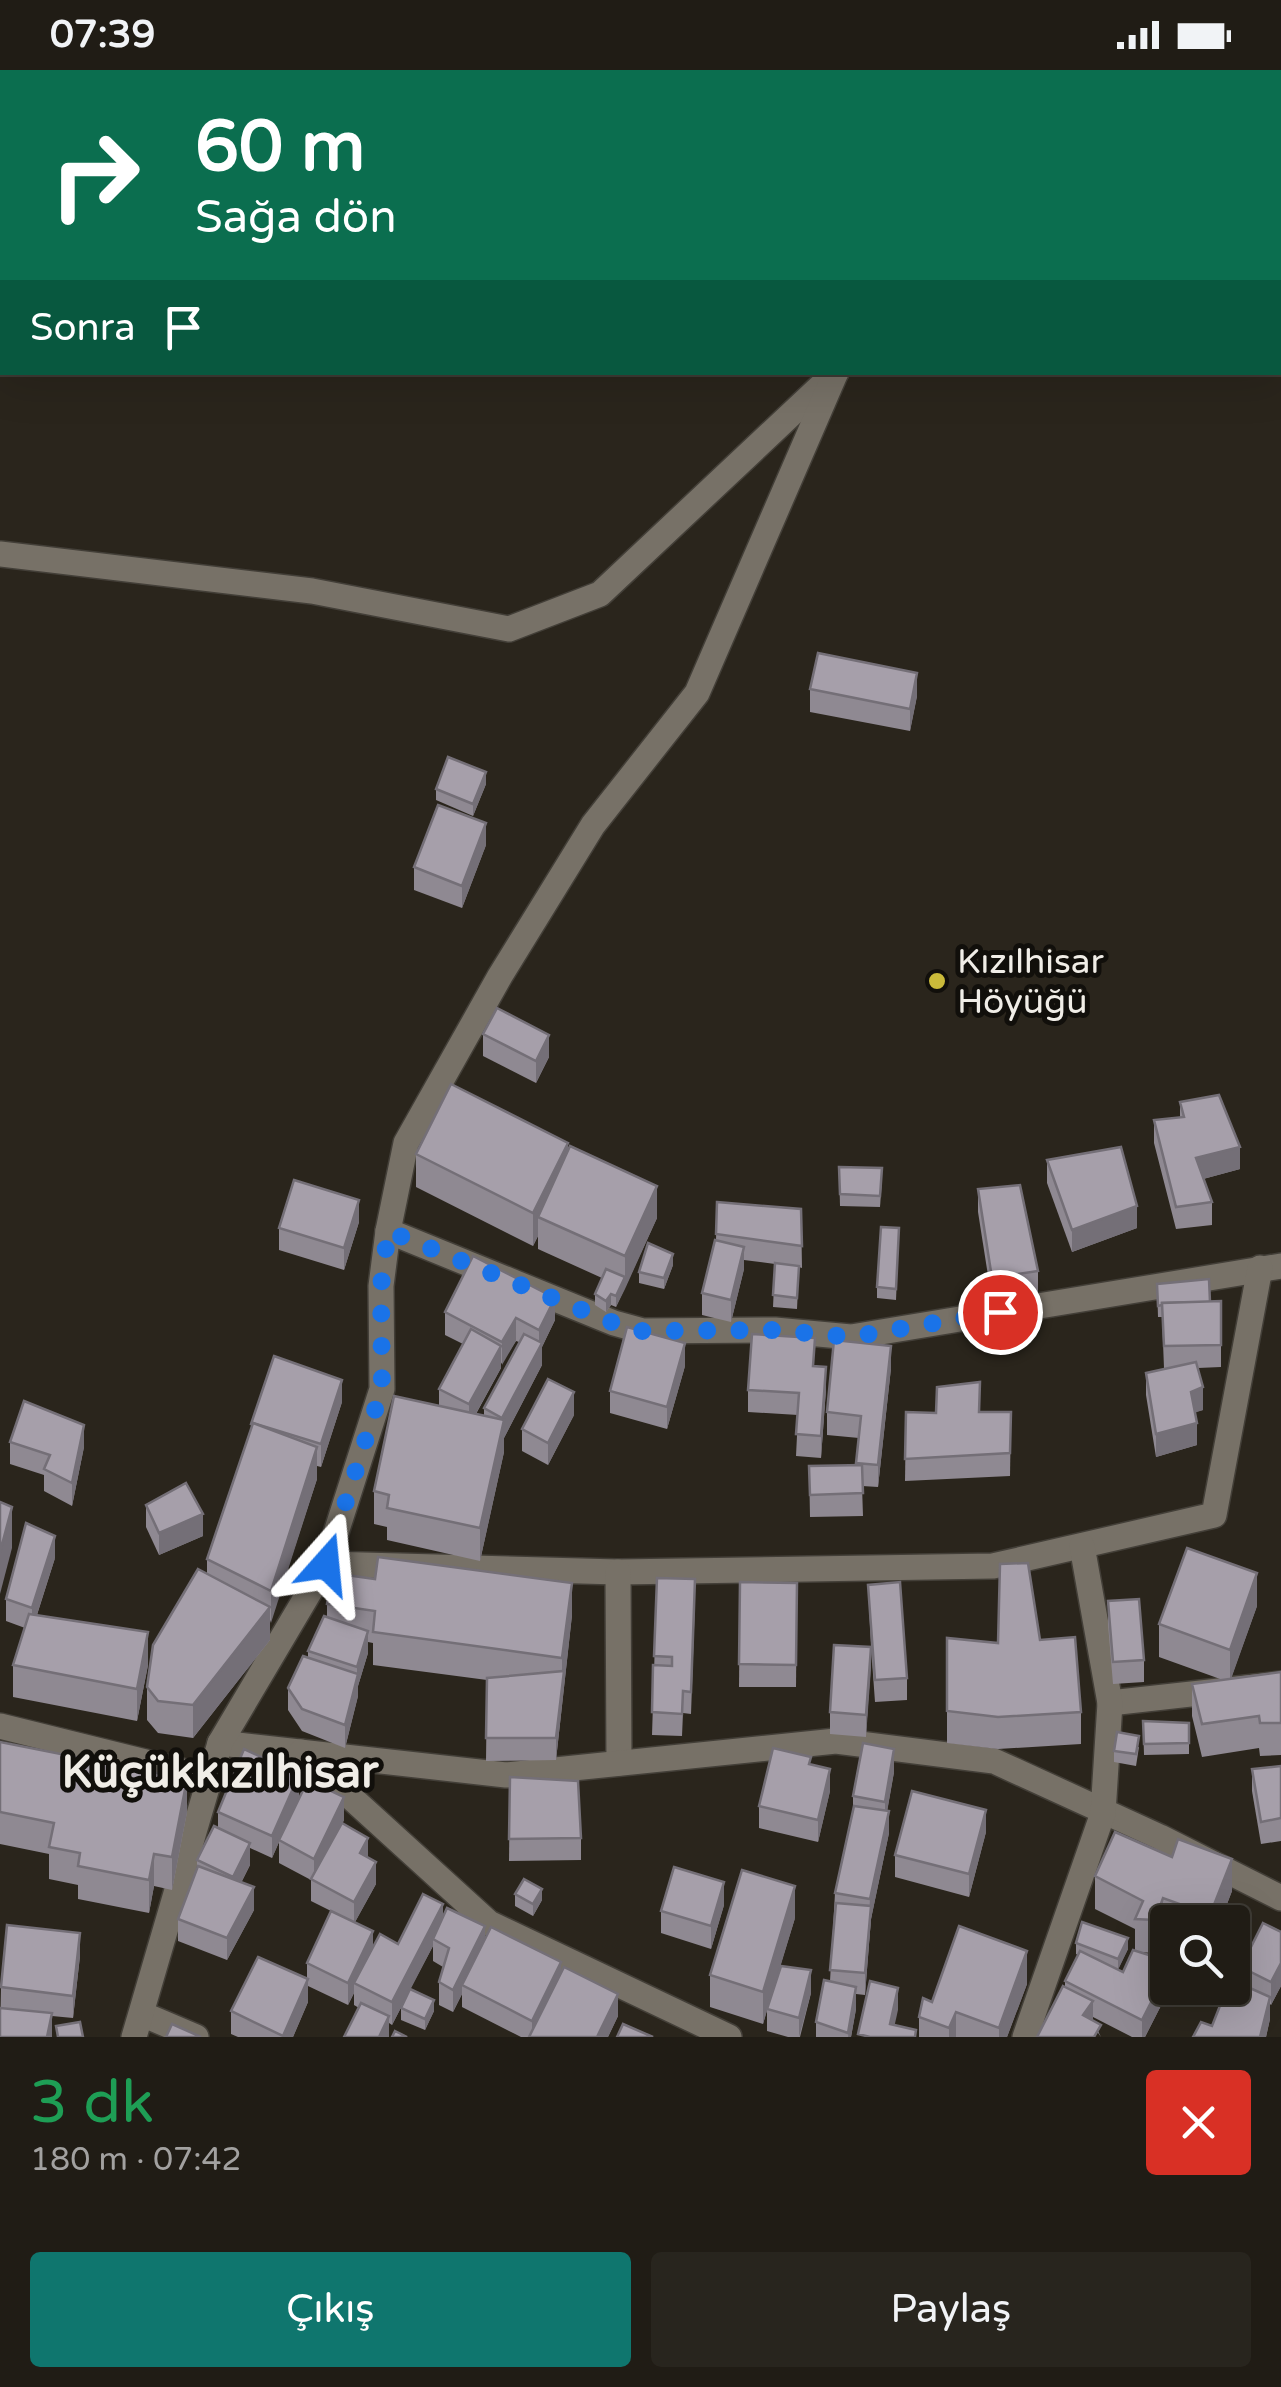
<!DOCTYPE html>
<html lang="tr">
<meta charset="utf-8">
<style>
body{margin:0;font-family:"Varela Round",sans-serif;background:#28251e;color:#f1f3f6;height:100vh;display:flex;flex-direction:column;font-size:38px;white-space:nowrap}
*{box-sizing:border-box;margin:0}
p{font-size:32px;color:#a2a1a0}
.icon{flex:none;width:55px;height:55px;fill:none;stroke:currentColor;stroke-width:2;stroke-linecap:round;stroke-linejoin:round}
.map{position:relative;height:1967px;overflow:hidden}
.drawer{display:flex;flex-direction:column;background:#201c15;flex:1}
.drawer>*{flex:none}
.top-card{position:absolute;left:0px;top:0px;width:1282px;height:305px;box-shadow:0 10px 40px #0002,0 0 0 2px #3d3a34;background:#0b6e4f;color:#fff;overflow:hidden}
.fabs{position:absolute;left:1150px;top:1835px;display:grid;gap:20px}
.fabs a{display:grid;place-items:center;width:100px;height:100px;border-radius:10px;background:#201c15;box-shadow:0 10px 40px #0002,0 0 0 2px #3d3a34;font-size:50px}
.pin{position:absolute;display:grid;place-items:center;width:85px;height:85px;color:#fff;margin:-42px;border:5px solid #fff;border-radius:50%;box-shadow:0 2px 10px #0007}
.me{position:absolute;width:110px;margin:-55px;rotate:18deg;stroke-linejoin:round;filter:drop-shadow(0 0 8px #0008)}
.turn{display:flex;align-items:center;gap:35px;height:210px;padding:0 30px;font-size:45px}
.turn .icon{width:130px;height:130px;stroke-width:2.5}
.turn b{display:block;font-size:70px;line-height:85px}
.then{display:flex;align-items:center;height:95px;padding:0 30px;background:#0003;gap:20px;font-size:38px}
.round{display:grid;place-items:center;flex:none;width:105px;height:105px;border-radius:10px;background:#28251e}
.head{display:flex;align-items:center;justify-content:space-between;height:170px;padding:0 30px}
h1{font-size:60px;font-weight:600;line-height:75px;color:#1e9e55}
.primary-button{display:flex;gap:20px;margin-top:auto;padding:20px 30px}
.primary-button a{flex:1;height:115px;border-radius:10px;background:#0f766e;color:#fff;font-size:40px;font-weight:600;line-height:115px;text-align:center}
.primary-button a+a{background:#28251e;color:#f1f3f6}
.status{display:flex;justify-content:space-between;align-items:center;height:70px;padding:0 50px;background:#201c15;direction:ltr}
.status svg{height:28px;fill:currentColor}
.map>svg:first-child{display:block}
</style>
<div class="status"><b>07:39</b><svg viewBox="0 0 49 12"><path d="M0 12V9h3v3zM5 12V6h3v6zM10 12V3h3v9zM15 12V0h3v12zM26 1h20v11H26zM47 4h2v5h-2z"/></svg></div>
<div class="map">
<svg width="1281" height="1967" viewBox="0 0 1281 1967">
<rect width="100%" height="100%" fill="#2a251c"/>
<g fill="none" stroke-linecap="round" stroke-linejoin="round">
<g stroke="#433f38" stroke-width="28">
<g id="minor">
<path d="M0,484L312,521L509,559L600,524L836,302"/>
<path d="M388,1161L614,1253L643,1261L775,1260L851,1267L1281,1196"/>
<path d="M326,1494L618,1502L993,1496L1214,1445L1260,1198"/>
<path d="M618,1502L619,1693"/>
<path d="M1110,1633L1281,1614"/>
<path d="M220,1673L506,1705L836,1671L994,1691L1160,1767L1281,1828"/>
<path d="M301,1682L489,1853L729,1967"/>
<path d="M142,1944L196,1967"/>
<path d="M1025,1967L1103,1743L1110,1633L1082,1476"/>
</g>
</g>
<g stroke="#433f38" stroke-width="28">
<g id="tertiary">
<path d="M945,0L951,2"/>
<path d="M1118,2L1120,0"/>
<path d="M1280,289L1281,290"/>
<path d="M0,1656L210,1708"/>
<path d="M134,1967L220,1673L326,1494L382,1319L381,1216L388,1161L406,1073L500,906L593,755L697,623L836,302"/>
</g>
</g>
<use href="#minor" stroke="#777167" stroke-width="25"/>
<use href="#tertiary" stroke="#777167" stroke-width="25"/>
</g>
<g fill="#8f8992" fill-rule="evenodd">
<path d="M0,0H48L47,2H2V16L0,15Z"/>
<path d="M606,0H706L705,2H613Z"/>
<path d="M810,619L917,626L910,661L810,642Z"/>
<path d="M486,714L473,746L436,730V719Z"/>
<path d="M486,775L462,838L414,820V797Z"/>
<path d="M483,964L549,987L536,1013L483,986Z"/>
<path d="M1180,1032L1240,1099L1203,1109L1212,1132V1155L1176,1159L1154,1073V1050L1180,1047Z"/>
<path d="M568,1079L657,1148L616,1237L611,1235L606,1242L595,1235V1224L602,1208L538,1179V1166L533,1176L416,1117V1084Z"/>
<path d="M1047,1090L1137,1158L1072,1182L1047,1113Z"/>
<path d="M839,1097L882,1110L880,1137L840,1136Z"/>
<path d="M978,1119L1038,1201V1223L992,1231L978,1142Z"/>
<path d="M717,1132L801,1139L802,1198L799,1197L797,1239L773,1237L775,1194L744,1190V1199L731,1252L702,1245V1223L716,1170Z"/>
<path d="M359,1152L344,1200L279,1180V1158Z"/>
<path d="M899,1158L896,1230L877,1228V1217Z"/>
<path d="M673,1195L664,1219L639,1213V1202Z"/>
<path d="M1157,1214L1210,1232L1221,1231V1297L1198,1298L1203,1340L1195,1342L1197,1375L1156,1387L1146,1325V1303L1168,1298H1164L1162,1247H1158Z"/>
<path d="M445,1242L555,1250L542,1277V1295L504,1368V1382L480,1491L387,1470V1457L374,1454V1421L439,1336V1319L463,1274L445,1265ZM516,1271L519,1272L484,1338V1345L476,1344L501,1298V1294Z"/>
<path d="M685,1296L667,1359L610,1343V1321Z"/>
<path d="M814,1296L826,1319L821,1388L796,1386L798,1345L748,1342V1320Z"/>
<path d="M891,1298L878,1417L862,1416L863,1446L810,1447L809,1396L856,1395L859,1368L827,1365V1342Z"/>
<path d="M342,1332L321,1397L317,1396V1409L270,1553V1570L193,1668L158,1663L147,1650V1617L207,1504V1489L251,1360V1354Z"/>
<path d="M906,1342H1011L1010,1406L905,1411Z"/>
<path d="M574,1345L548,1395L522,1381V1359Z"/>
<path d="M10,1372L84,1377L72,1436L44,1421V1405L10,1394Z"/>
<path d="M146,1435L203,1466L159,1485L146,1457Z"/>
<path d="M55,1488L37,1545L148,1595L137,1651L13,1627V1595L25,1558L6,1551V1529Z"/>
<path d="M657,1508L695,1532L691,1644L683,1643L682,1666L652,1665Z"/>
<path d="M740,1512L797,1513L796,1617H739Z"/>
<path d="M868,1515L907,1608V1630L875,1632L871,1577L866,1667L830,1664V1642L871,1577Z"/>
<path d="M1108,1531L1144,1590V1612L1113,1614L1108,1554Z"/>
<path d="M327,1534L572,1545L556,1690L486,1691L487,1610L373,1595V1573L368,1572V1583L358,1616V1626L345,1678L302,1661L288,1640V1618L308,1588V1581L327,1547Z"/>
<path d="M1257,1536L1231,1608L1281,1602V1685L1260,1686L1259,1678L1202,1687L1192,1646V1614L1223,1610L1159,1587V1554Z"/>
<path d="M947,1568L998,1573L1040,1570L1081,1642V1674L998,1679L947,1673Z"/>
<path d="M1143,1651L1189,1653V1684L1144,1685Z"/>
<path d="M0,1672L187,1742L172,1820L154,1816L149,1843L78,1829V1815L49,1809V1784L0,1774Z"/>
<path d="M1139,1677L1136,1696L1114,1692V1681Z"/>
<path d="M811,1695L830,1721L818,1772L759,1758V1736Z"/>
<path d="M1281,1696V1771L1261,1774L1252,1721V1699Z"/>
<path d="M894,1702L887,1741L889,1763L871,1849L865,1925L856,1924V1939L851,1967H816V1952L830,1911L835,1823L853,1741V1726Z"/>
<path d="M510,1707L581,1768V1790L509,1791Z"/>
<path d="M299,1727L286,1755L344,1750L342,1754L368,1788L376,1814L355,1852L373,1877L398,1874L443,1847L485,1869L561,1902L618,1946L608,1967H521L462,1937V1924L453,1942L439,1935V1912L443,1897L433,1891V1876L410,1919L434,1941L425,1960L401,1950V1938L409,1922L392,1955L389,1953V1967L359,1938L354,1935V1923L348,1935L308,1916V1932L293,1967H238L231,1964V1941L307,1909V1893L331,1841L311,1831V1810L279,1793V1772L272,1788L250,1778V1795L241,1813L254,1840L227,1890L178,1871V1849L197,1799V1790L218,1758V1742Z"/>
<path d="M986,1762L969,1827L895,1807V1785Z"/>
<path d="M1095,1806L1232,1821L1220,1852H1168V1862L1163,1860L1155,1883L1137,1882L1170,1918L1145,1967H1132L1093,1947V1951L1101,1967L1065,1917V1911L1078,1885L1076,1884V1873L1128,1879L1118,1899L1123,1902L1135,1881V1859L1095,1839Z"/>
<path d="M515,1824L542,1830L533,1846L515,1836Z"/>
<path d="M724,1835L711,1879L661,1863V1841Z"/>
<path d="M795,1848L770,1929L811,1923L800,1967H788L767,1961V1940L763,1954L710,1937V1905Z"/>
<path d="M1281,1862V1916L1271,1935L1270,1934V1949L1266,1967H1193L1212,1956L1241,1914V1897Z"/>
<path d="M80,1886L73,1948L52,1946V1967H0L1,1917Z"/>
<path d="M1027,1914L1007,1967H919V1947L932,1932Z"/>
</g>
<g fill="#746f77">
<path d="M917,603V626L910,661V639Z"/>
<path d="M486,702V714L473,746V734Z"/>
<path d="M486,753V775L462,838V816Z"/>
<path d="M549,965V987L536,1013V991Z"/>
<path d="M568,1073V1105L538,1147V1166L533,1176V1143Z"/>
<path d="M1240,1077V1099L1196,1111V1088Z"/>
<path d="M657,1116V1148L625,1219V1186Z"/>
<path d="M359,1130V1152L344,1200V1178Z"/>
<path d="M1137,1136V1158L1072,1182V1160Z"/>
<path d="M744,1177V1199L731,1252V1230Z"/>
<path d="M673,1184V1195L664,1219V1208Z"/>
<path d="M625,1207V1219L616,1237V1226Z"/>
<path d="M611,1224V1235L606,1242V1231Z"/>
<path d="M555,1228V1250L542,1277V1295L504,1368V1382L480,1491V1458L502,1348L539,1278V1260Z"/>
<path d="M516,1248V1271L502,1295V1272Z"/>
<path d="M685,1273V1296L667,1359V1337Z"/>
<path d="M501,1276V1298L469,1356V1334Z"/>
<path d="M891,1276V1298L878,1417V1395Z"/>
<path d="M826,1297V1319L821,1388V1366Z"/>
<path d="M342,1310V1332L321,1397V1374Z"/>
<path d="M1203,1317V1340L1191,1344V1322Z"/>
<path d="M574,1322V1345L548,1395V1373Z"/>
<path d="M1197,1353V1375L1156,1387V1364Z"/>
<path d="M84,1355V1377L72,1436V1413Z"/>
<path d="M317,1377V1409L271,1553V1521Z"/>
<path d="M12,1437V1478L0,1524V1482Z"/>
<path d="M203,1444V1466L159,1485V1463Z"/>
<path d="M55,1466V1488L32,1560V1538Z"/>
<path d="M1257,1503V1536L1230,1612V1580Z"/>
<path d="M572,1513V1545L556,1690V1668L562,1618V1588Z"/>
<path d="M270,1537V1570L193,1668V1635Z"/>
<path d="M368,1561V1583L358,1616V1626L345,1678V1655L357,1609V1597Z"/>
<path d="M148,1562V1595L137,1651V1619Z"/>
<path d="M871,1577V1599L866,1667V1645Z"/>
<path d="M894,1679V1702L885,1754V1732Z"/>
<path d="M830,1699V1721L818,1772V1750Z"/>
<path d="M299,1705V1727L272,1788V1766Z"/>
<path d="M187,1709V1742L172,1820V1787Z"/>
<path d="M344,1727V1750L314,1811V1789Z"/>
<path d="M986,1740V1762L969,1827V1804Z"/>
<path d="M889,1741V1763L871,1849L865,1925V1903L870,1829Z"/>
<path d="M368,1768V1790L360,1783Z"/>
<path d="M250,1773V1795L233,1829V1807Z"/>
<path d="M154,1784V1816L149,1843V1810Z"/>
<path d="M1232,1789V1821L1220,1852H1210V1845Z"/>
<path d="M376,1792V1814L354,1854V1832Z"/>
<path d="M724,1812V1835L711,1879V1856Z"/>
<path d="M795,1816V1848L763,1954V1922Z"/>
<path d="M254,1817V1840L227,1890V1868Z"/>
<path d="M542,1819V1830L533,1846V1834Z"/>
<path d="M1163,1828V1860L1155,1883V1850Z"/>
<path d="M443,1834V1857L433,1869V1876L392,1955V1932Z"/>
<path d="M485,1856V1879L462,1915V1924L453,1942V1920Z"/>
<path d="M373,1861V1883L354,1913V1923L348,1935V1913Z"/>
<path d="M80,1863V1886L73,1948V1926Z"/>
<path d="M1128,1868V1879L1118,1900V1889Z"/>
<path d="M1027,1881V1914L1007,1967H999V1958Z"/>
<path d="M561,1892V1915L532,1967V1951Z"/>
<path d="M1281,1893V1916L1271,1935V1912Z"/>
<path d="M1168,1899V1918H1170L1145,1967H1142V1950Z"/>
<path d="M811,1900V1923L799,1967V1948Z"/>
<path d="M308,1909V1932L293,1967H283Z"/>
<path d="M856,1917V1939L851,1967H848Z"/>
<path d="M898,1918V1940L892,1967L890,1954Z"/>
<path d="M618,1924V1946L608,1967H597Z"/>
<path d="M1270,1927V1949L1266,1967H1260Z"/>
<path d="M434,1930V1941L425,1960V1949Z"/>
<path d="M1093,1931V1953L1083,1945Z"/>
<path d="M956,1942V1967H949V1958Z"/>
<path d="M52,1943V1967H47Z"/>
<path d="M389,1946V1967H379Z"/>
</g>
<g fill="#a69faa" stroke="#746f77" stroke-width="2.5">
<path d="M293,0H378L377,2H292Z"/>
<path d="M818,583L917,603L910,639L810,619Z"/>
<path d="M448,687L486,702L473,734L436,719Z"/>
<path d="M438,735L486,753L462,816L414,797Z"/>
<path d="M497,938L549,965L536,991L483,964Z"/>
<path d="M451,1014L568,1073L533,1143L416,1084Z"/>
<path d="M1219,1025L1240,1077L1196,1088L1212,1132L1176,1137L1154,1050L1184,1047L1180,1032Z"/>
<path d="M570,1076L657,1116L625,1186L538,1147Z"/>
<path d="M1121,1077L1137,1136L1072,1160L1047,1090Z"/>
<path d="M839,1097L882,1098L880,1126L840,1124Z"/>
<path d="M294,1110L359,1130L344,1178L279,1158Z"/>
<path d="M1020,1115L1038,1201L992,1208L978,1119Z"/>
<path d="M717,1132L801,1139L802,1176L716,1164Z"/>
<path d="M881,1157L899,1158L896,1219L877,1217Z"/>
<path d="M715,1170L744,1177L731,1230L702,1223Z"/>
<path d="M648,1173L673,1184L664,1208L639,1202Z"/>
<path d="M473,1186L555,1228L539,1260L516,1248L502,1272L445,1242Z"/>
<path d="M775,1193L799,1196L797,1228L773,1225Z"/>
<path d="M606,1199L625,1207L616,1226L611,1224L606,1231L595,1224Z"/>
<path d="M1209,1209L1210,1232L1162,1233V1235L1158,1236L1157,1214Z"/>
<path d="M1221,1231V1275L1164,1276L1162,1233Z"/>
<path d="M627,1257L685,1273L667,1337L610,1321Z"/>
<path d="M471,1259L501,1276L469,1334L439,1319Z"/>
<path d="M524,1264L542,1273L502,1348L484,1338Z"/>
<path d="M752,1264L815,1268L813,1296L826,1297L821,1366L796,1364L799,1323L748,1320Z"/>
<path d="M834,1270L891,1276L878,1395L856,1393L861,1346L827,1342Z"/>
<path d="M274,1286L342,1310L321,1374L253,1353V1355L251,1354Z"/>
<path d="M1196,1292L1203,1317L1191,1322L1197,1353L1156,1364L1146,1303Z"/>
<path d="M548,1309L574,1322L548,1373L522,1359Z"/>
<path d="M980,1312L979,1342H1011L1010,1383L905,1389L906,1342L936,1343L937,1317Z"/>
<path d="M394,1326L504,1350L480,1458L387,1438L389,1425L374,1421Z"/>
<path d="M24,1331L84,1355L72,1413L44,1399L50,1385L10,1372Z"/>
<path d="M253,1353L317,1377L271,1521L207,1489Z"/>
<path d="M862,1395L863,1423L810,1425L809,1396Z"/>
<path d="M186,1413L203,1444L159,1463L146,1435Z"/>
<path d="M0,1432L12,1437L0,1482Z"/>
<path d="M26,1453L55,1466L32,1538L6,1529Z"/>
<path d="M1187,1478L1257,1503L1230,1580L1159,1554Z"/>
<path d="M378,1487L572,1513L562,1588L373,1562L375,1541L327,1534L332,1503L375,1509Z"/>
<path d="M1028,1493L1040,1570L1075,1567L1081,1642L998,1647L947,1641V1568L998,1573L1000,1494Z"/>
<path d="M198,1499L270,1537L193,1635L158,1631L147,1617L153,1575Z"/>
<path d="M657,1508L695,1509L691,1622L683,1621L682,1644L652,1642L653,1595L672,1596V1587L654,1586Z"/>
<path d="M740,1512L797,1513L796,1595L739,1594Z"/>
<path d="M900,1512L907,1608L875,1610L868,1515Z"/>
<path d="M1139,1529L1144,1590L1113,1592L1108,1531Z"/>
<path d="M29,1544L148,1562L137,1619L13,1595Z"/>
<path d="M324,1546L368,1561L357,1597L308,1581Z"/>
<path d="M834,1575L871,1577L866,1645L830,1642Z"/>
<path d="M303,1586L358,1604L345,1655L302,1639L288,1618Z"/>
<path d="M564,1601L556,1668H486L487,1608Z"/>
<path d="M1281,1602V1653H1260L1259,1646L1202,1654L1192,1614Z"/>
<path d="M1143,1651L1189,1653V1673L1144,1674Z"/>
<path d="M1117,1662L1139,1666L1136,1684L1114,1681Z"/>
<path d="M0,1672L187,1709L172,1787L154,1784L149,1810L78,1796L80,1783L49,1777L54,1753L0,1742Z"/>
<path d="M863,1673L894,1679L885,1732L853,1726Z"/>
<path d="M773,1678L811,1687L809,1694L830,1699L818,1750L759,1736Z"/>
<path d="M244,1679L299,1705L272,1766L218,1742Z"/>
<path d="M1281,1696V1748L1261,1752L1252,1699Z"/>
<path d="M510,1707L578,1711L581,1768L509,1769Z"/>
<path d="M308,1710L344,1727L314,1789L279,1770Z"/>
<path d="M912,1721L986,1740L969,1804L895,1785Z"/>
<path d="M854,1736L889,1741L870,1829L835,1823Z"/>
<path d="M342,1753L368,1768L360,1783L376,1792L354,1832L311,1809Z"/>
<path d="M214,1756L250,1773L233,1807L197,1790Z"/>
<path d="M1115,1762L1172,1787L1178,1769L1232,1789L1210,1845L1163,1828L1155,1850L1135,1849L1143,1831L1095,1806Z"/>
<path d="M198,1796L254,1817L227,1868L178,1849Z"/>
<path d="M674,1797L724,1812L711,1856L661,1841Z"/>
<path d="M742,1800L795,1816L763,1922L710,1905Z"/>
<path d="M524,1809L542,1819L533,1834L515,1824Z"/>
<path d="M423,1824L443,1834L392,1932L354,1913L380,1864L398,1874Z"/>
<path d="M836,1833L871,1836L865,1903L830,1900Z"/>
<path d="M447,1838L485,1856L453,1920L439,1912L449,1878L433,1869Z"/>
<path d="M331,1841L373,1861L348,1913L307,1893Z"/>
<path d="M1082,1852L1128,1868L1118,1889L1076,1873Z"/>
<path d="M1263,1853L1281,1862V1893L1271,1912L1241,1897Z"/>
<path d="M7,1855L80,1863L73,1926L1,1917Z"/>
<path d="M959,1856L1027,1881L999,1958L956,1942L949,1958L919,1947L923,1928L932,1932Z"/>
<path d="M491,1857L561,1892L532,1951L462,1915Z"/>
<path d="M1133,1880L1168,1891V1899L1142,1950L1065,1911L1080,1881L1123,1902Z"/>
<path d="M258,1887L308,1909L283,1966L231,1941Z"/>
<path d="M781,1896L811,1900L799,1948L767,1939Z"/>
<path d="M564,1897L618,1924L597,1967H529Z"/>
<path d="M824,1910L856,1917L848,1963L816,1952Z"/>
<path d="M1232,1910L1270,1927L1260,1967H1193L1201,1952L1212,1956L1227,1918H1232Z"/>
<path d="M870,1911L898,1918L890,1954L916,1960L915,1967H870L858,1964Z"/>
<path d="M1063,1916L1093,1931L1083,1945L1101,1955L1094,1967H1037Z"/>
<path d="M410,1919L434,1930L425,1949L401,1938Z"/>
<path d="M361,1933L389,1946L379,1967H344Z"/>
<path d="M0,1938L52,1943L47,1967H0Z"/>
<path d="M80,1952L83,1967H58L56,1956Z"/>
<path d="M172,1954L201,1967H166Z"/>
<path d="M623,1954L653,1967H617Z"/>
<path d="M395,1961L407,1967H392Z"/>
</g>
<g fill="none" stroke-linecap="round" stroke-linejoin="round">
<path stroke="#1a73e8" stroke-width="18" stroke-dasharray="0 32.4" d="M326,1494L382,1318L381,1216L388,1161L614,1253L642,1261L775,1260L851,1267L1000,1242"/>
</g>
<circle fill="#caba3a" stroke="#110f0b" stroke-width="4" cx="937" cy="911" r="10"/>
<g text-anchor="middle" stroke-width="10" stroke-linejoin="round" paint-order="stroke">
<g font-size="35" fill="#f0ede7" stroke="#110f0b" text-anchor="start">
<text x="957" y="903">Kızılhisar<tspan x="957" dy="40">Höyüğü</tspan></text>
</g>
<g font-size="45" font-weight="bold" fill="#f0ede7" stroke="#110f0b">
<text x="220" y="1717">Küçükkızılhisar</text>
</g>
</g>
</svg>
<div class="fabs">
<a><svg class="icon" aria-label="search" viewBox="0 0 24 24"><circle cx="10" cy="10" r="6"/><path d="M15 15l6 6"/></svg></a>
</div>
<div class="pin" style="left:1000px;top:1242px;background:#d93025"><svg class="icon" aria-label="arrive" viewBox="0 0 24 24"><path d="M6 21V4h12l-3 4 3 4H6"/></svg></div>
<svg class="me" style="left:326px;top:1494px" viewBox="-20 -20 40 40"><path d="M0-17L14 15 0 8-14 15z" fill="#1a73e8" stroke="#fff" stroke-width="4"/></svg>
<div class="top-card">
<div class="turn"><svg class="icon" aria-label="right" viewBox="0 0 24 24"><path d="M7 20v-9h11M14 6l5 5-5 5"/></svg><div><b>60 m</b>Sağa dön</div></div>
<div class="then">Sonra<svg class="icon" aria-label="arrive" viewBox="0 0 24 24"><path d="M6 21V4h12l-3 4 3 4H6"/></svg></div>
</div>
</div>
<section class="drawer">
<div class="head"><div><h1>3 dk</h1><p>180 m · 07:42</p></div><a class="round" style="background:#d93025;color:#fff"><svg class="icon" aria-label="close" viewBox="0 0 24 24"><path d="M6 6l12 12M18 6L6 18"/></svg></a></div>
<div class="primary-button"><a>Çıkış</a><a>Paylaş</a></div>
</section>
